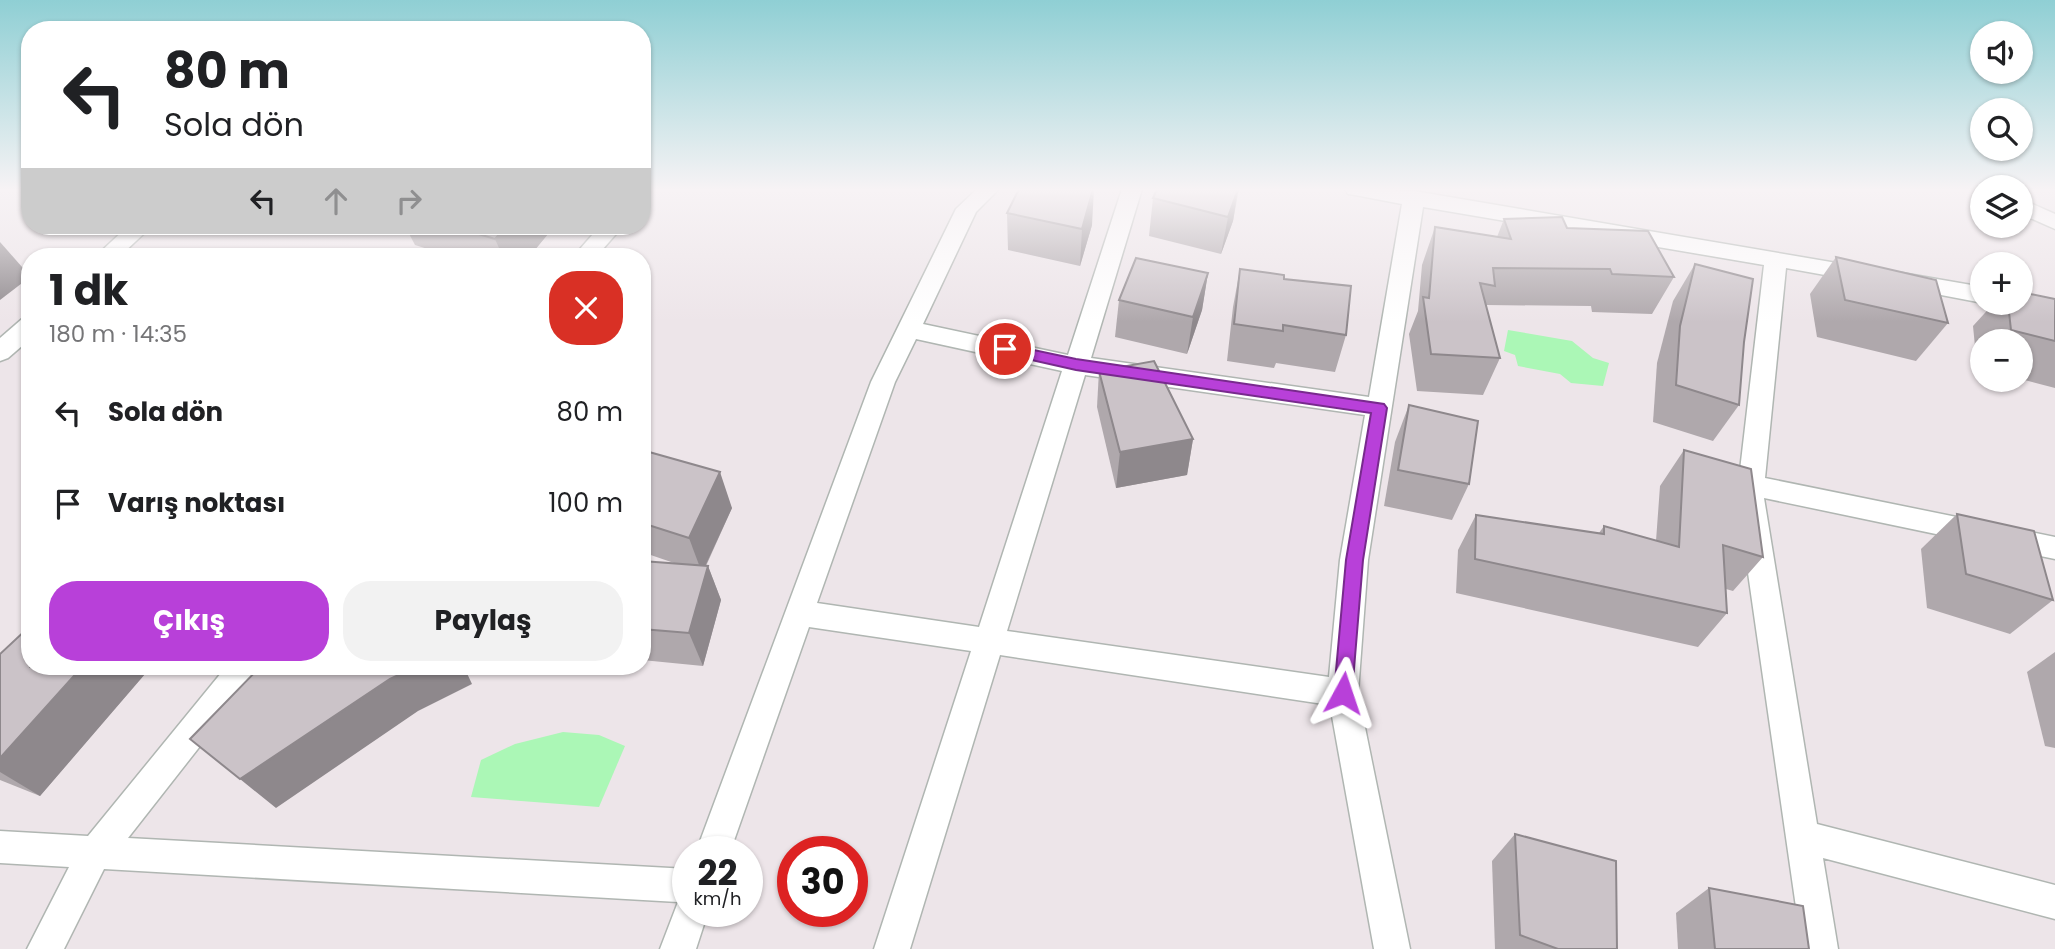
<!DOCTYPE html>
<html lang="tr">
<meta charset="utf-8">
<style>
body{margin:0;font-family:Poppins,sans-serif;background:#f2f2f2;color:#202124;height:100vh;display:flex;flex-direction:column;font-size:26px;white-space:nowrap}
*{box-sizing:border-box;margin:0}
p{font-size:23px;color:#757577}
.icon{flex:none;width:38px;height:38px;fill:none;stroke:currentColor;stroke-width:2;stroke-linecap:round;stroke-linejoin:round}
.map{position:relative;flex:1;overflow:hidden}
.drawer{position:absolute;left:21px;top:248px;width:630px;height:427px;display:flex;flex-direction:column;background:#fff;border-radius:28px;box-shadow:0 2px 5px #0004}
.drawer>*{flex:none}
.guide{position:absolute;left:21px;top:21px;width:630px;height:214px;border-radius:28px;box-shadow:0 2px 5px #0004;background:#fff;color:#202124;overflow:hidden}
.controls{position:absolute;left:1970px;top:21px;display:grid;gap:14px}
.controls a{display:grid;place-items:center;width:63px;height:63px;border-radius:50%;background:#fff;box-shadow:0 2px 5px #0004;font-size:35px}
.speed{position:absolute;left:672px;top:836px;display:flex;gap:14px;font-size:35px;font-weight:700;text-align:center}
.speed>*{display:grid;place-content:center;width:91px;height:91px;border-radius:50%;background:#fff;box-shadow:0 2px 5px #0004;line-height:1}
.speed small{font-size:18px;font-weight:400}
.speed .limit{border:10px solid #d22;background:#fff;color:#111}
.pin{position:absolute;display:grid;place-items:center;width:60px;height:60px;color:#fff;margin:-30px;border:4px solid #fff;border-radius:50%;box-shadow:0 2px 7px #0007}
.me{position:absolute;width:77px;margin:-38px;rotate:5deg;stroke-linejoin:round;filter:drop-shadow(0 0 5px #0008)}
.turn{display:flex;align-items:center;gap:24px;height:147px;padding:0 28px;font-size:32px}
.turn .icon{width:91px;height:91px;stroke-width:2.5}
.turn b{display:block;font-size:49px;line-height:60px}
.lanes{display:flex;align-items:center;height:66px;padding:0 28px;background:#0003;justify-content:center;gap:35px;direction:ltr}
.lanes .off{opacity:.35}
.round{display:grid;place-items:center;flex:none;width:74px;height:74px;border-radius:28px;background:#f2f2f2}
.headline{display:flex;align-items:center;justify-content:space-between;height:119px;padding:0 28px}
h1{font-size:42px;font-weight:700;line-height:52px}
.button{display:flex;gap:14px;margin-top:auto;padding:14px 28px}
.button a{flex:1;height:80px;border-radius:28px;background:#b840d9;color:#fff;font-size:28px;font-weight:700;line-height:80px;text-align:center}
.button a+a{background:#f2f2f2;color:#202124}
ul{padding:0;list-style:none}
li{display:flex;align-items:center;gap:21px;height:91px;padding:0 28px}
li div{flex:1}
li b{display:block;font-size:26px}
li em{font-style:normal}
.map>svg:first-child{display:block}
</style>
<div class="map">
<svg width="2055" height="949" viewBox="0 0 2055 949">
<rect width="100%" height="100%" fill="#ede5e9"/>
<g fill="#abf7b6">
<path d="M1508,330L1572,341L1593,358L1609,363L1603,386L1571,383L1560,374L1518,366L1515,355L1504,351Z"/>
<path d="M563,732L599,735L625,746L599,807L471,797L481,760L515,744Z"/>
</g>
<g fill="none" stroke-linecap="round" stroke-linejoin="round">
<g stroke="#b0b6b2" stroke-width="3">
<g id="minor">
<path d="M642,189H653L649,195L642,196Z"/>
<path d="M977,189H999L976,212L923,324L1068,355L1122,189H1142L1091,358L1369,397L1402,204L1355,195L1348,194L1345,189L1414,191L1872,269L1875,274L1872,279L1864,282L1786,268L1765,478L2055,537V559L1764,498L1817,824L2055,885V919L1823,858L1838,949H1802L1737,496L1764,265L1423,207L1368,560L1358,693L1410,949H1374L1330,705L1000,655L910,949H874L971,651L809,627L730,852H696L871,382L956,209ZM916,339L1062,371L979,627L817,603L895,382ZM1085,375L1365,415L1340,560L1329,677L1007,631Z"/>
<path d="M2021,199L2055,214V229L2021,214Z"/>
<path d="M128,226H152L119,257H95Z"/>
<path d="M600,226H623L596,257H573Z"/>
<path d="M1902,273L1983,287V303L1894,286L1891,281L1894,276Z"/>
<path d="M30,317V339L8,358L0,361V338L22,319Z"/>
<path d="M226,667H259L255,676L128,838L688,869V912H708L696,949H660L678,902L104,869L64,949H27L69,867L0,863V831L88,836Z"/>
</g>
</g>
<use href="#minor" fill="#fff" fill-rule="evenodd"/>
</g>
<g fill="#afa8ac">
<path d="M1239,189L1233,221L1221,254L1149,236L1153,198Z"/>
<path d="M1007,213L1092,225L1080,266L1008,250Z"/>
<path d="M1504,219L1567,228L1674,277L1652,314L1592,312L1591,306L1487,305L1486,307L1500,358L1483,395L1417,391L1409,334L1418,311L1422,265L1435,227L1497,237Z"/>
<path d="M405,226H545L548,234L529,257H453L415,245Z"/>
<path d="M1836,257L1948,323L1916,361L1817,337L1810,294Z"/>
<path d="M1695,264L1744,342L1739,405L1713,441L1653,422L1657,363L1673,301Z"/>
<path d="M1240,269L1284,279L1346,335L1335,372L1276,363L1274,368L1227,361L1233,307Z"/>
<path d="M1208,273L1202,310L1187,354L1115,337L1119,300Z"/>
<path d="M2055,299V388L2021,379V341H1983V368L1977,367L1973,326L1994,303H2021Z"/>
<path d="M1099,371L1193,439L1187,475L1116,488L1097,407Z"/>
<path d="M1409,405L1469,484L1452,520L1384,506L1395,442Z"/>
<path d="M642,450L732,508L706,566H708L721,600L703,666L642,660V561L674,563L642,552Z"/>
<path d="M1684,450L1763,557L1733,591L1726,589L1727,613L1698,647L1456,593L1458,550L1476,515L1599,533L1604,526L1656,541L1660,486Z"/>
<path d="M1957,514L2053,600L2010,634L1927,608L1921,549Z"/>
<path d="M2055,652V748L2045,746L2027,672Z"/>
<path d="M0,654L30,667H151L40,796L0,780Z"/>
<path d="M1515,834L1617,949H1495L1492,861Z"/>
<path d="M1709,888L1809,949H1678L1676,913Z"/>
</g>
<g fill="#8e888c">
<path d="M1094,189L1092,225L1080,266L1082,229Z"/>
<path d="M1238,189L1233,221L1221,254L1228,217Z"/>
<path d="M507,226H545L548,234L529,257H503L495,239Z"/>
<path d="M0,242L30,276V277L0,300Z"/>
<path d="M1208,273L1202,310L1187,354L1193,317Z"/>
<path d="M1193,439L1187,475L1116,488L1120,452Z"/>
<path d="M720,472L732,508L702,573L689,538Z"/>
<path d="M708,566L721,600L703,666L689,633Z"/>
<path d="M82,667H151L40,796L0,772V758Z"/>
<path d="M416,667H464L472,684L418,711L276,808L240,779L390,679Z"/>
<path d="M518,667H545L521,671Z"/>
</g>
<g fill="#cbc3c8" stroke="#8e888c" stroke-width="2">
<path d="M1019,189H1093L1082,229L1007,213Z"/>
<path d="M1157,189H1238L1228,217L1153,198Z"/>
<path d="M1562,217L1567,228L1648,231L1674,277L1612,274L1610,269L1493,268L1495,286L1480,283L1500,358L1431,354L1423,297L1429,298L1435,227L1511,239L1504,219Z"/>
<path d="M453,226H507L495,239Z"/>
<path d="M397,249L408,257H347L359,252Z"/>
<path d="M1836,257L1936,280L1948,323L1845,300Z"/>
<path d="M1136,258L1208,273L1193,317L1119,300Z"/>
<path d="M1695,264L1753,279L1744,342L1739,405L1676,385L1680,326Z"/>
<path d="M1240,269L1284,275V279L1351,286L1346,335L1283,325V331L1234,324Z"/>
<path d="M2021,292L2055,299V341L2011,330L2008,303H2021Z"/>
<path d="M1154,361L1193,439L1120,452L1099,371Z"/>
<path d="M1409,405L1478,421L1469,484L1398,470Z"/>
<path d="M642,450L720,472L689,538L642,523Z"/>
<path d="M1684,450L1751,469L1763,557L1723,545L1727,613L1475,559L1476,515L1604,534V526L1679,547Z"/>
<path d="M1957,514L2034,531L2053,600L1966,574Z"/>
<path d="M642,561L708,566L689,633L642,629Z"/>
<path d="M30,626V667H82L0,758V654Z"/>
<path d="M260,667H416L390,679L240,779L190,739Z"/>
<path d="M1515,834L1616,861L1617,949H1558L1520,935Z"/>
<path d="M1709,888L1803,906L1809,949H1715Z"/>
</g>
<linearGradient id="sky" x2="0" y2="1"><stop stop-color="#8fcfd4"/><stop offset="0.59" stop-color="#f7f3f5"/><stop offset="1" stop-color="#f7f3f5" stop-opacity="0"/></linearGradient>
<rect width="2055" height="322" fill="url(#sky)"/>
<path fill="#b840d9" stroke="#782a8d" stroke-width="2" d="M1005,344L1076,359L1384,404L1387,408L1363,560L1352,693L1349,699L1343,701L1336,699L1334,693L1346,560L1371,413L1076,370L1000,353L997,349Z"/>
</svg>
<div class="controls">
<a><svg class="icon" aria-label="sound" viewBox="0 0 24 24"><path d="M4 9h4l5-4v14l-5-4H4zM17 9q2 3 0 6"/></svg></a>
<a><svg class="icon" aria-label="search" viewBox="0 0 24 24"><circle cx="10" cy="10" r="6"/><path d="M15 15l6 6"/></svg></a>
<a><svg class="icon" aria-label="layers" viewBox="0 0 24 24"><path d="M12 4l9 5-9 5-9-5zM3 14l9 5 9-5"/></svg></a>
<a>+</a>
<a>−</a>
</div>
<div class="speed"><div>22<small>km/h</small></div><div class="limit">30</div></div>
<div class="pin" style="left:1005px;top:349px;background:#d93025"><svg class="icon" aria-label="arrive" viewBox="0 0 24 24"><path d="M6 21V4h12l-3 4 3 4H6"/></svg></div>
<svg class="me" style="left:1343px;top:693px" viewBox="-20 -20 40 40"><path d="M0-17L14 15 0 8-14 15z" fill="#b840d9" stroke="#fff" stroke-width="4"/></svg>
<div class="guide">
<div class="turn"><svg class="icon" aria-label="left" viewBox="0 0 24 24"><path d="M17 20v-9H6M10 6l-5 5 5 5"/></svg><div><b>80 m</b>Sola dön</div></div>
<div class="lanes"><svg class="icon" aria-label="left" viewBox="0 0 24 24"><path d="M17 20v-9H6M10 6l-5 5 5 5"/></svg><svg class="icon off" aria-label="ahead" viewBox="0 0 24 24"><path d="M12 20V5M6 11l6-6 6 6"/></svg><svg class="icon off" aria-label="right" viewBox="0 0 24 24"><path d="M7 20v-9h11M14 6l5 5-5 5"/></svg></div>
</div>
<section class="drawer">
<div class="headline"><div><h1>1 dk</h1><p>180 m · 14:35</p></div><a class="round" style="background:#d93025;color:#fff"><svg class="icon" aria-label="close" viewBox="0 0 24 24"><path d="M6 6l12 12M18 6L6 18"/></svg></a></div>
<ul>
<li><svg class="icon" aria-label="left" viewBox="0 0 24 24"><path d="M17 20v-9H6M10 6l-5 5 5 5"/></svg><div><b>Sola dön</b></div><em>80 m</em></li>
<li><svg class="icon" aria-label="arrive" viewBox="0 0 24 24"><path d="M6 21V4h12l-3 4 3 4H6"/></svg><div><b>Varış noktası</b></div><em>100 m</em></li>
</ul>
<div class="button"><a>Çıkış</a><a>Paylaş</a></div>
</section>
</div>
